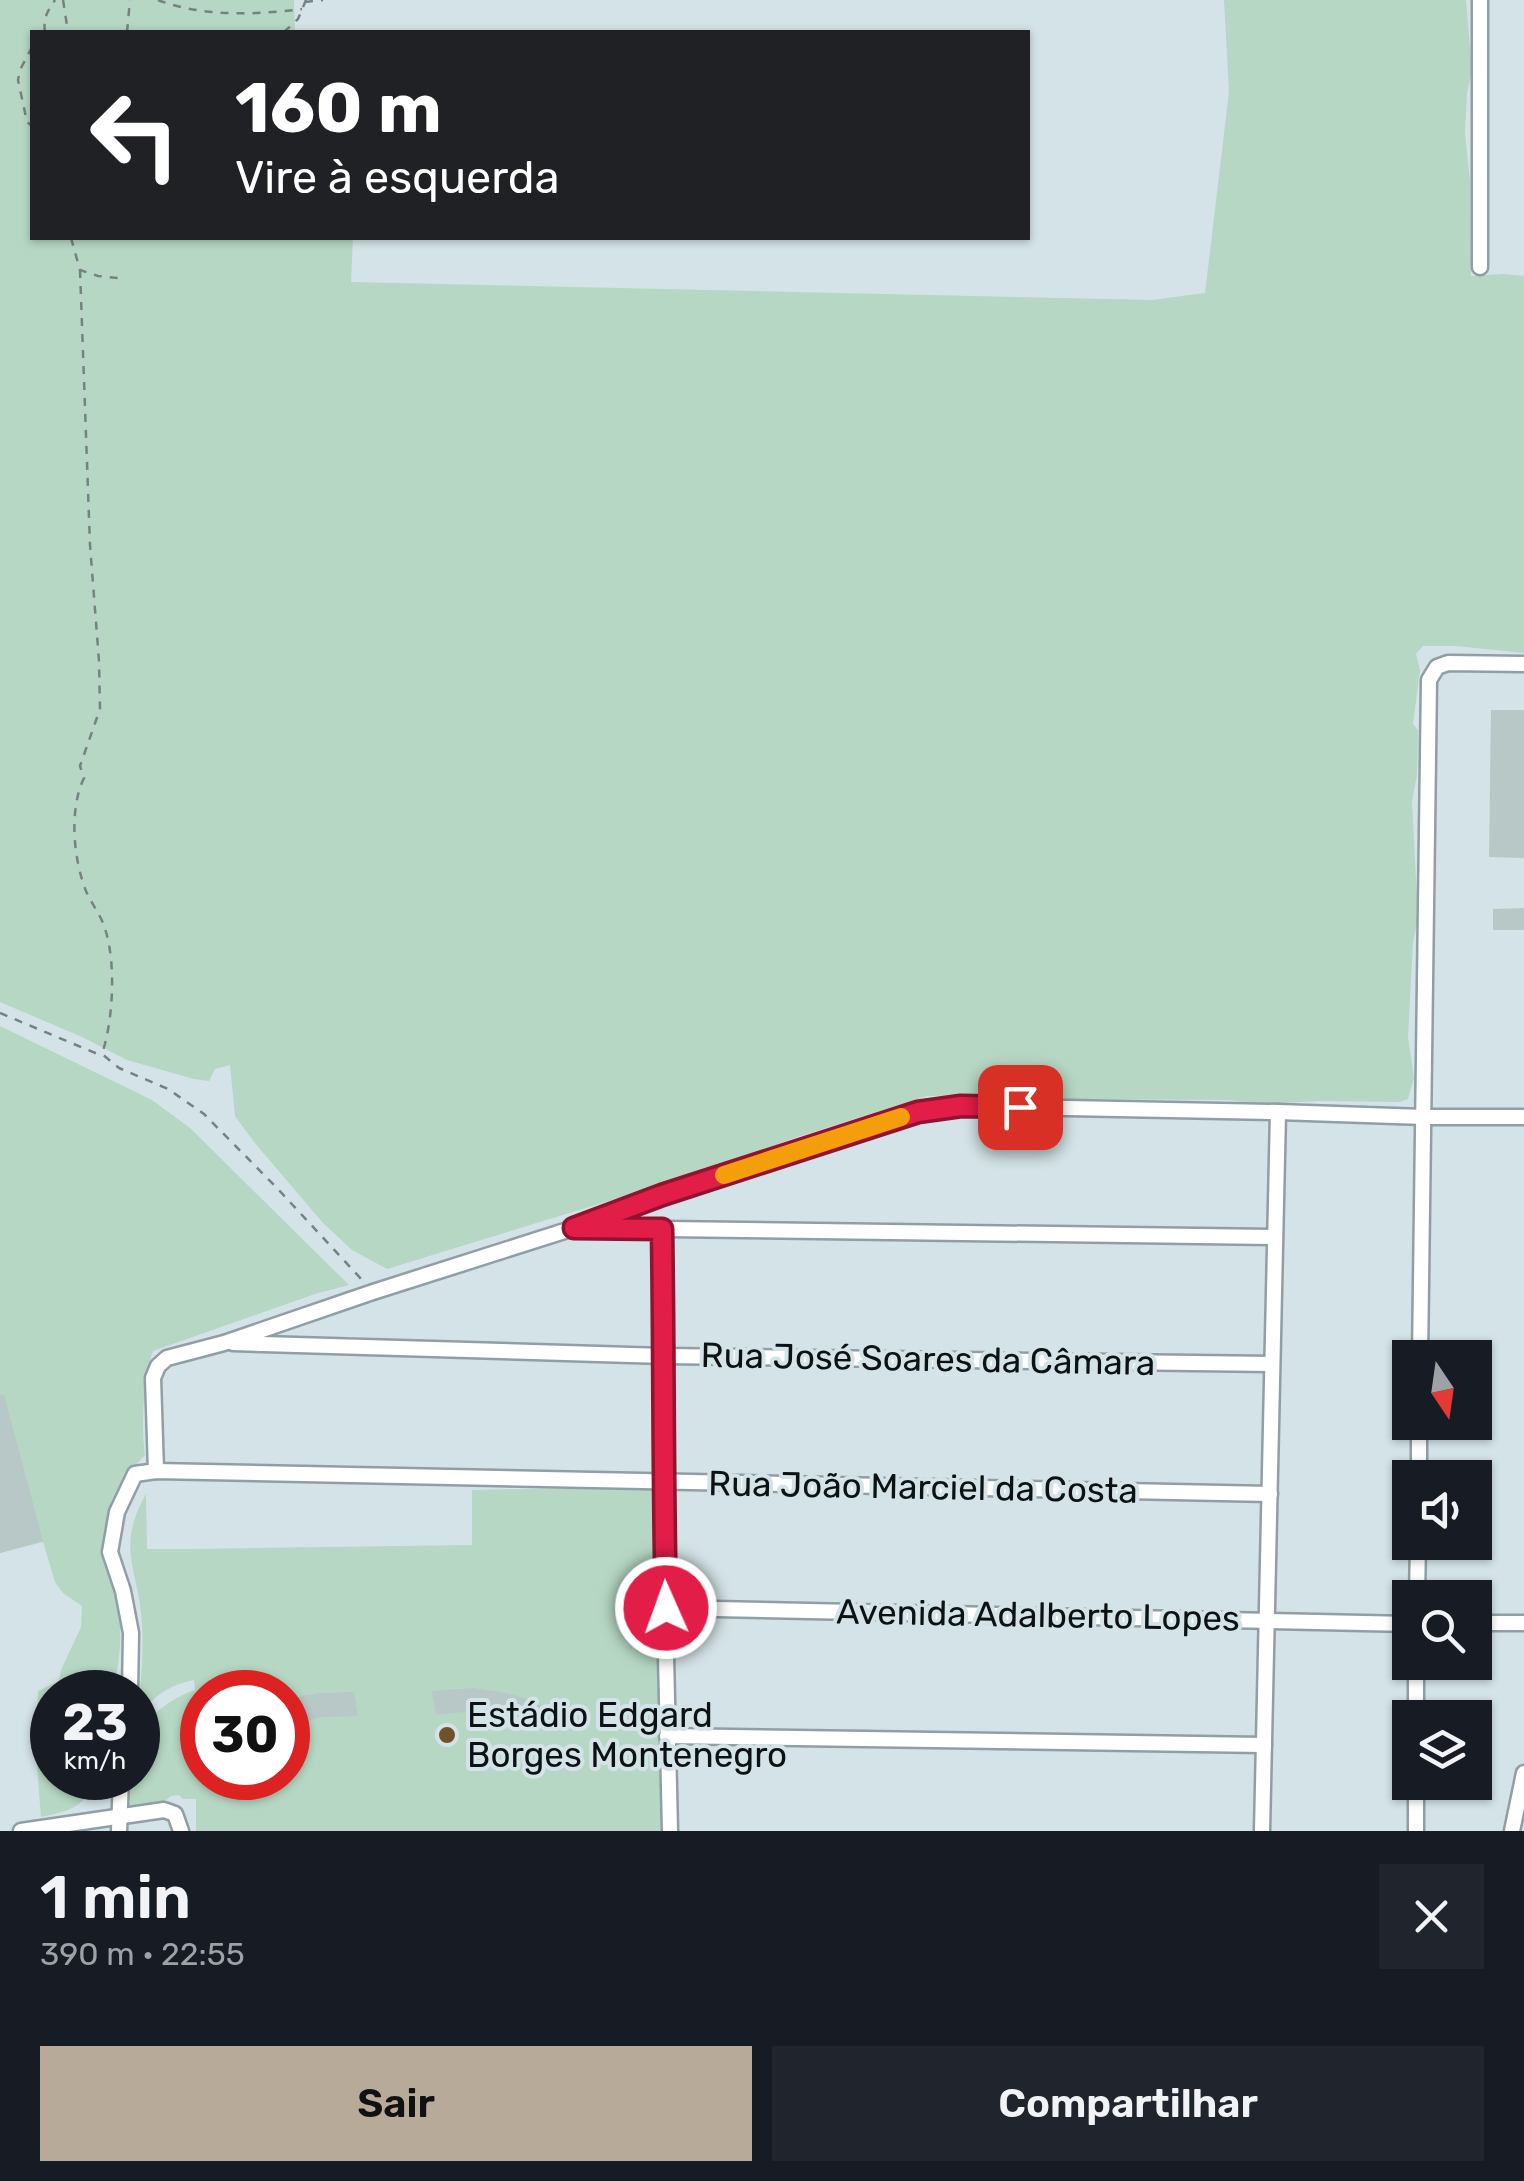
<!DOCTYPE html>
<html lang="pt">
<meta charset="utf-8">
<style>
body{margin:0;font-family:Rubik,sans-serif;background:#20242c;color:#f1f3f6;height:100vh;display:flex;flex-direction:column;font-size:38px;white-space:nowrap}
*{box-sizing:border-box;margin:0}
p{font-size:32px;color:#9ea1a6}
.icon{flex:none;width:55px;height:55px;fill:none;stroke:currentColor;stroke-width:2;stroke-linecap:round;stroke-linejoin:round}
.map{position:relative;height:1831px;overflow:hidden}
.details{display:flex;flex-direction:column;background:#171b24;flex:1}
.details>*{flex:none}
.hud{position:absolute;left:30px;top:30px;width:1000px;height:210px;border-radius:0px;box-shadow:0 2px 8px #0004;background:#202124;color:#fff;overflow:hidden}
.needle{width:65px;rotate:167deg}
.buttons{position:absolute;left:1392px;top:1340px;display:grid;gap:20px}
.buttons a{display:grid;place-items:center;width:100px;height:100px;border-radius:0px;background:#171b24;box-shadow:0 2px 8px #0004;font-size:50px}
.speed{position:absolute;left:30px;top:1670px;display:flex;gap:20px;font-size:50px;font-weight:700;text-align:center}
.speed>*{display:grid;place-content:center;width:130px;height:130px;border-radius:50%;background:#171b24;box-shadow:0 2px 8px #0004;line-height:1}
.speed small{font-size:25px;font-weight:400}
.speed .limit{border:15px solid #d22;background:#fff;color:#111}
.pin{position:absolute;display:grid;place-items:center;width:85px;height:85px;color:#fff;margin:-42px;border-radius:20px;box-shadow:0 5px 15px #0006}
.me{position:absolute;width:110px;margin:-55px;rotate:358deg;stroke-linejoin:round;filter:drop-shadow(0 0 8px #0008)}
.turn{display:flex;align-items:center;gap:35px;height:210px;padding:0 40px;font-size:45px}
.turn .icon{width:130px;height:130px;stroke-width:2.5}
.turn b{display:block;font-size:70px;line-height:85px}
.round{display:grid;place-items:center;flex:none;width:105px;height:105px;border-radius:0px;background:#20242c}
.head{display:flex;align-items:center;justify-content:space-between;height:170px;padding:0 40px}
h1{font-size:60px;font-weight:600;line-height:75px}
.primary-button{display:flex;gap:20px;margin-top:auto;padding:20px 40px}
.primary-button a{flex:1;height:115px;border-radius:0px;background:#b8aa99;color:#111;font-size:40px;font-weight:600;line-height:115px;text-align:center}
.primary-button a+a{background:#20242c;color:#f1f3f6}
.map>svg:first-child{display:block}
</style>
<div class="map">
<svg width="1524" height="1831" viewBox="0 0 1524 1831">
<rect width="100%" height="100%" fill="#d4e3e7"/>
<g fill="#b6d7c3" fill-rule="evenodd">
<path d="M0,0H294L295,32H32V238H353L351,282L1152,300L1205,293L1229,92L1224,0H1466L1472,71L1467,93L1465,134L1470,181L1471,276L1503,274L1524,276V653L1456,646H1423L1416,654L1420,670L1413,724L1418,730L1417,775L1412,801L1418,919L1413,942L1408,1037L1414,1078L1408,1099L1400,1102L1320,1101L1260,1104L1229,1100L1071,1099L1009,1095L927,1096L791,1139L756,1153L641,1191L387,1269L352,1250L323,1223L254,1142L235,1116L230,1065L215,1069L209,1081L194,1079L127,1060L82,1037L0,1002Z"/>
<path d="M0,1026L152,1100L190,1128L349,1285L315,1294L153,1351C143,1378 141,1427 145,1455C122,1479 101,1512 106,1546C108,1564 115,1581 118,1599C122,1631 121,1662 112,1692H52V1778H94C86,1808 69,1811 41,1817L36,1754L38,1691L59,1681L61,1670L81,1627L82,1606L63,1593L55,1582L43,1542L0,1553Z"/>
<path d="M651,1487L654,1494C659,1606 657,1719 662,1831H196V1799H183L179,1795L171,1796L165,1801V1806L129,1811L131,1778H138C138,1767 136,1755 138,1744C142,1718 171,1698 195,1690L194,1680C169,1685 151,1697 138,1719C140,1687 144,1655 142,1624C139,1569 115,1549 146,1494L147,1549H192L472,1545V1490ZM202,1692H288V1778H202Z"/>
</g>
<g fill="#b8c8c6">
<path d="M1491,710H1524V858L1489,857Z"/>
<path d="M1524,908V930H1493V909Z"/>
<path d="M0,1395H4L43,1541L0,1553Z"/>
<path d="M474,1688L506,1693L527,1699L549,1710L533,1729L498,1714L462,1712L436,1715L432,1691Z"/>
<path d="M354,1692L358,1716L321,1717L288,1726V1699L319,1693Z"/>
</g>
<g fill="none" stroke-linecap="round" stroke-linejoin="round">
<g stroke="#909fa3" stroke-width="19">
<g id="minor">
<path d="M1480,0V267"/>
<path d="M586,1228L1275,1237"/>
<path d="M662,1229L664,1356L662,1481L670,1831"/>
<path d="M233,1343L664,1356L1272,1364"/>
<path d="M1420,1358L1429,680L1437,667L1448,663L1524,664"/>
<path d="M156,1471L153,1378L158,1366L167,1358L224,1343L373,1292L574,1228L662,1195L918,1111L961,1106L1278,1112L1424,1117H1524"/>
<path d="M1419,1478V1422"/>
<path d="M1417,1598L1418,1542"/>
<path d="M667,1608L1410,1624"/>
<path d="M1475,1623H1524"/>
<path d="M130,1692L131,1633L123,1591L110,1552L117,1512L135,1474L156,1471L1270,1494"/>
<path d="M1416,1718V1662"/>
<path d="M667,1736L1264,1745"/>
<path d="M21,1831L164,1810L175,1814L181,1831"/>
<path d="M119,1831L121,1778"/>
<path d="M1262,1831L1278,1112"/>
<path d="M1416,1831V1782"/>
<path d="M1512,1831L1524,1773"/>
</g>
</g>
<g stroke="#768183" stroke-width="2.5" stroke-dasharray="8 8" stroke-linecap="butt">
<path d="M63,0L68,32"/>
<path d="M158,0C202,17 256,15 302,9"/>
<path d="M305,2L323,0"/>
<path d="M45,32C43,18 47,12 55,0"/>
<path d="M127,32L130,0"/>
<path d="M284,32L298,19L306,0"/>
<path d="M32,47L20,70L18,80L27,122L32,126"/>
<path d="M71,238L80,270L98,276L118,278"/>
<path d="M80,270L90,545L99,661L100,709L80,766L84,778C69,809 73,858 86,891C92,905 102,916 106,932C116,966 113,1021 102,1054L119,1068L168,1089L204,1114L277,1188L363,1281"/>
<path d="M0,1013L100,1055"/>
</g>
<use href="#minor" stroke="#fff" stroke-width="14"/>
</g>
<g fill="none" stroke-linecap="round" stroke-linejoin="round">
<g stroke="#92132f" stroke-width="25">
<path id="route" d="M666,1608C663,1482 664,1355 662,1229L574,1228L662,1195L918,1112L961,1106L1020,1107"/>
</g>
<use href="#route" stroke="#e11d48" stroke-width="18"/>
<path stroke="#f59e0b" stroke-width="18" d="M724,1175L901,1117"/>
</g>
<circle fill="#725028" stroke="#d4e3e7" stroke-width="4" cx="447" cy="1735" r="10"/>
<g text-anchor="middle" stroke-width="8" stroke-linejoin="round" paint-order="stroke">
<g font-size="35" fill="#0c1213" stroke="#d4e3e7">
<text transform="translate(928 1359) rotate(1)" y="12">Rua José Soares da Câmara</text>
<text transform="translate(923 1487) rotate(1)" y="12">Rua João Marciel da Costa</text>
<text transform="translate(1038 1615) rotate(1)" y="12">Avenida Adalberto Lopes</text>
</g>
<g font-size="35" fill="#0c1213" stroke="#d4e3e7" text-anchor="start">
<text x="467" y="1727">Estádio Edgard<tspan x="467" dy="40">Borges Montenegro</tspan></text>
</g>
</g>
</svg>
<div class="buttons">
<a><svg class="needle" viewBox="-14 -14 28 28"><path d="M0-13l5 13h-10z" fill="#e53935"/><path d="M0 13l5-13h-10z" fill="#9ea1a6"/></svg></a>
<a><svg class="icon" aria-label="sound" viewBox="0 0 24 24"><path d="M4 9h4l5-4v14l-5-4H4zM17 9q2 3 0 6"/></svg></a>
<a><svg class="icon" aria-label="search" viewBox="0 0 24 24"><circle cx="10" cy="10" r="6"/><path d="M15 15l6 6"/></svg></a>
<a><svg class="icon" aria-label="layers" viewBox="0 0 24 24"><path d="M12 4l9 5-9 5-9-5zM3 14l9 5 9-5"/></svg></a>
</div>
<div class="speed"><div>23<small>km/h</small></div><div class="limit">30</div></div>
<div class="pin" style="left:1020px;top:1107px;background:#d93025"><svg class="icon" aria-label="arrive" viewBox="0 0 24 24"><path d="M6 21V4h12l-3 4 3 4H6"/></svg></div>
<svg class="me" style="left:666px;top:1608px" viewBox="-20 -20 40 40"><circle r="17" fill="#e11d48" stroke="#fff" stroke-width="3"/><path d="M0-11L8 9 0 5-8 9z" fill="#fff"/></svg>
<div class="hud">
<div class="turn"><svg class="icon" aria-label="left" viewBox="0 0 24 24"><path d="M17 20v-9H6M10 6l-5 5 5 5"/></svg><div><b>160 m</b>Vire à esquerda</div></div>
</div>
</div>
<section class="details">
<div class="head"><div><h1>1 min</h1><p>390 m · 22:55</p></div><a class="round"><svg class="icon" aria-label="close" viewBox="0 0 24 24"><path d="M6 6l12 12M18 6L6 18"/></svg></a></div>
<div class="primary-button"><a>Sair</a><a>Compartilhar</a></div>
</section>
